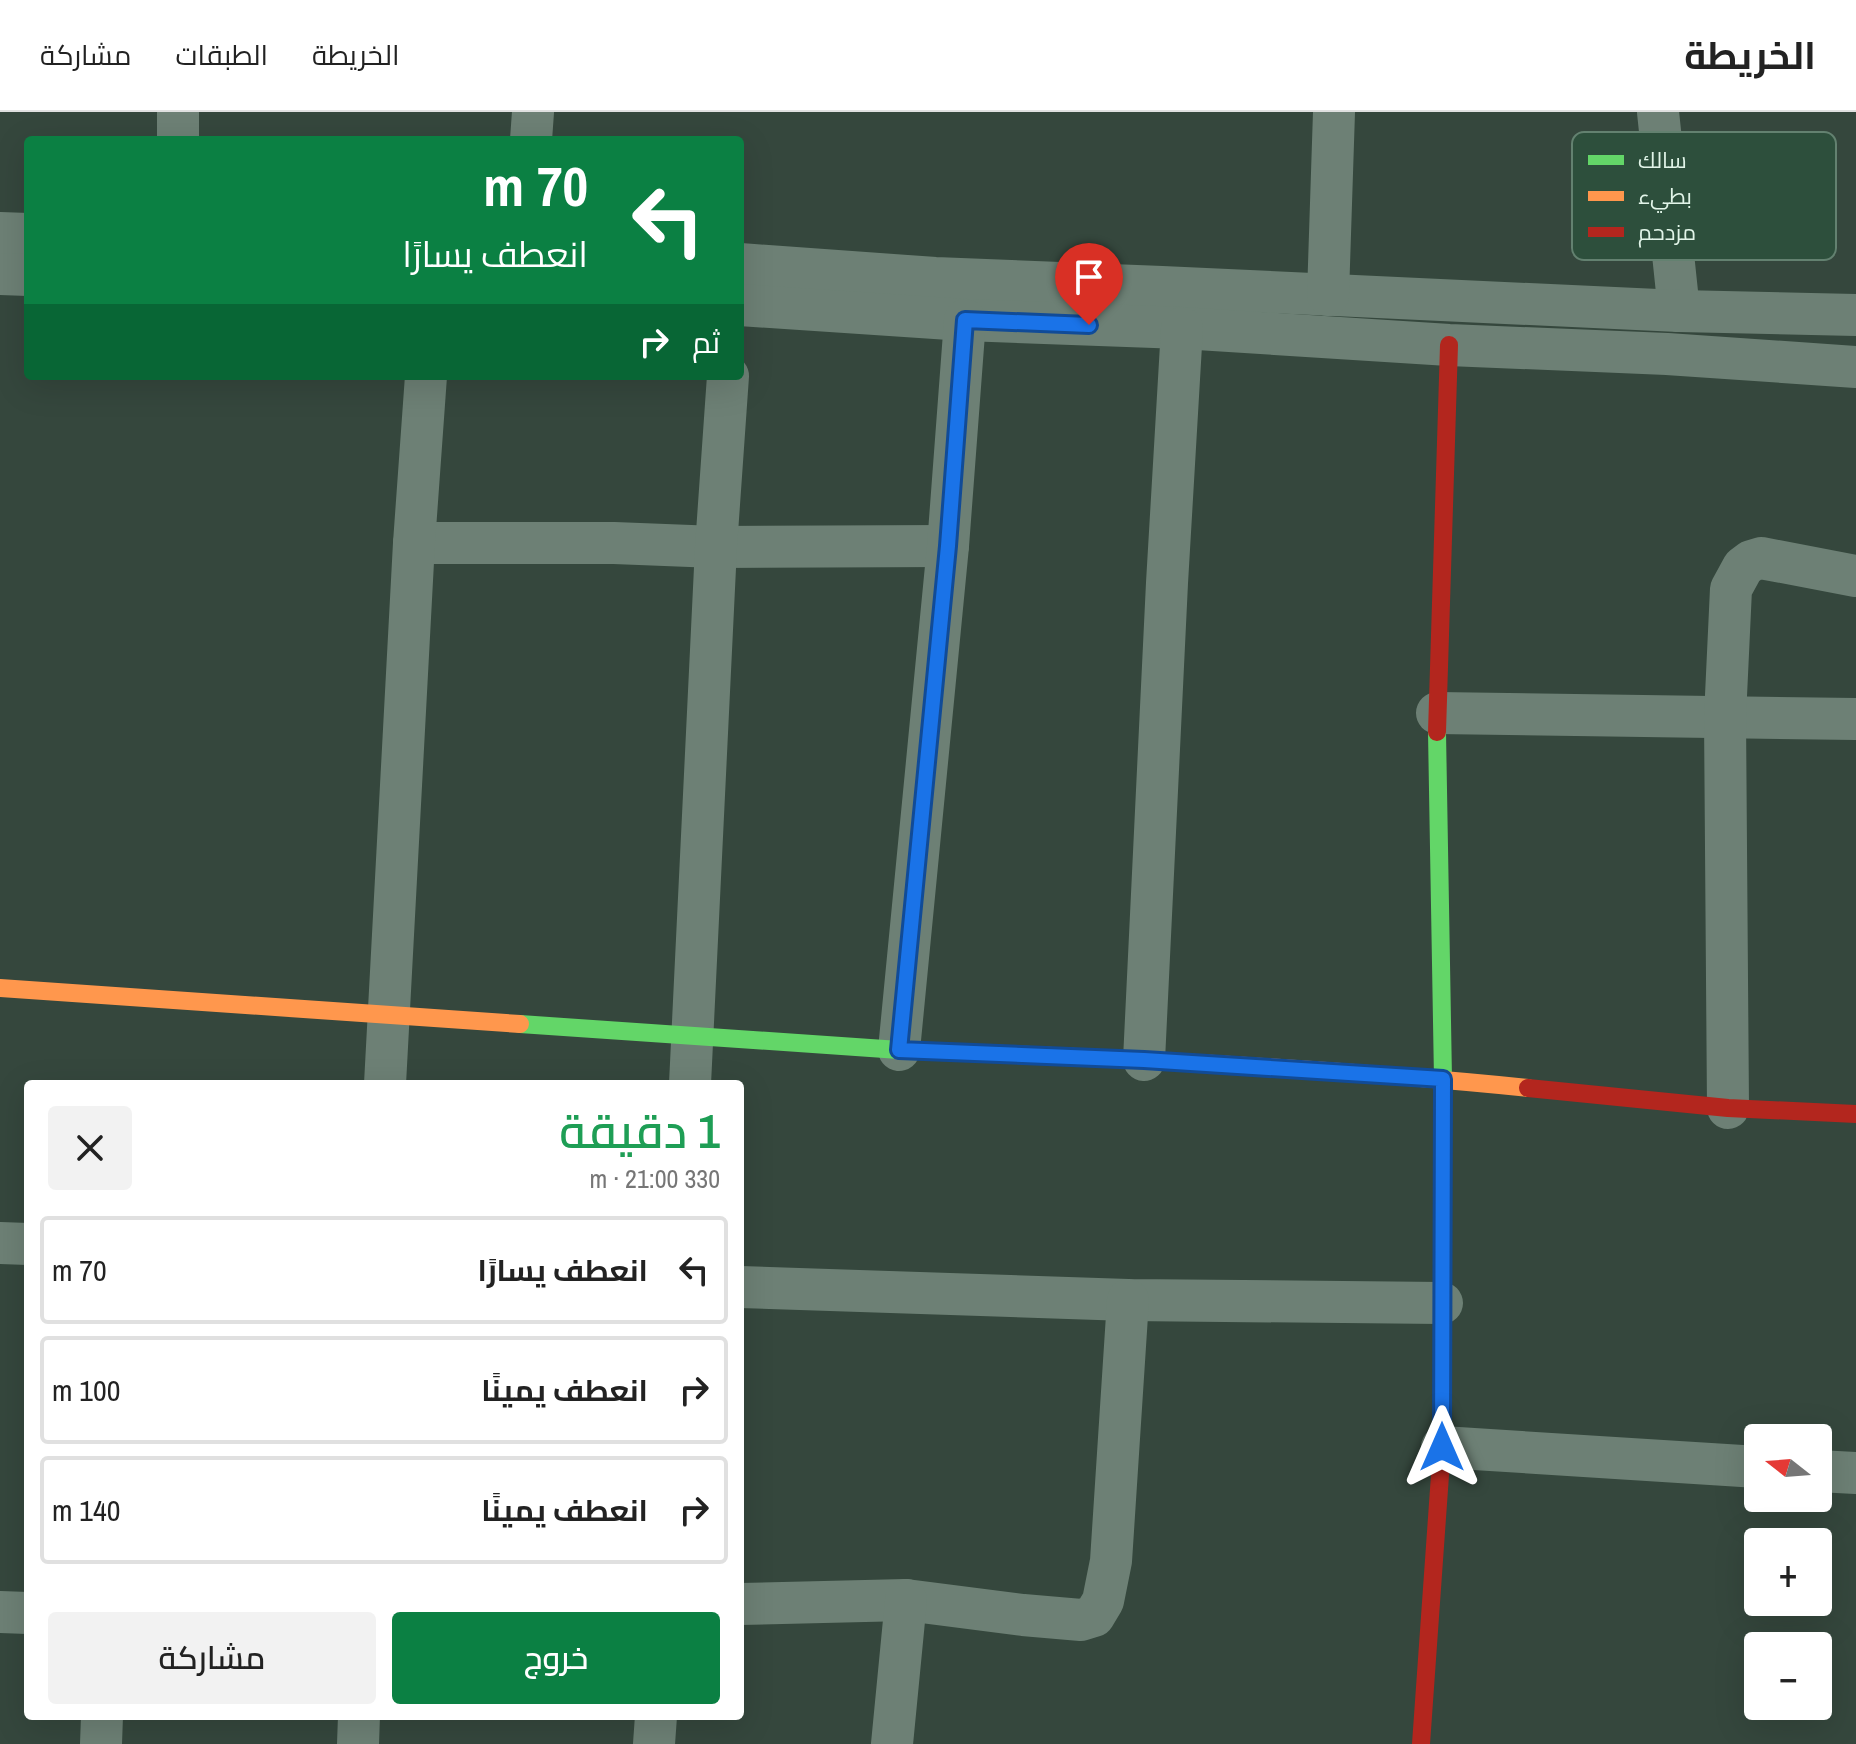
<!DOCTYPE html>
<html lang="ar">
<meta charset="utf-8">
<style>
body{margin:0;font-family:"Archivo Narrow",Cairo,sans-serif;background:#f2f2f2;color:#222;direction:rtl;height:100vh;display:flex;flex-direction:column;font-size:30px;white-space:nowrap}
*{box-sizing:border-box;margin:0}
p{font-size:26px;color:#767676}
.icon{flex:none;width:44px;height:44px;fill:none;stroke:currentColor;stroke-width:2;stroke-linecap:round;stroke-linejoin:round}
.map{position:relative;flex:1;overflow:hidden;direction:ltr}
.sheet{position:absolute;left:24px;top:968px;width:720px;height:640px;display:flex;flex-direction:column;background:#fff;border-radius:8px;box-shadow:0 8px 32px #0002;direction:rtl}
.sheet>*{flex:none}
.top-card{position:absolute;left:24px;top:24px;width:720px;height:244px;border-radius:8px;box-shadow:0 8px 32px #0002;direction:rtl;background:#0b8043;color:#fff;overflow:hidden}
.needle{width:52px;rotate:287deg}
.fabs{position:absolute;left:1744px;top:1312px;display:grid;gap:16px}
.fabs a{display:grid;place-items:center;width:88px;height:88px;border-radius:8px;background:#fff;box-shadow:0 8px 32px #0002;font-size:40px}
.pin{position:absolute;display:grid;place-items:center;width:68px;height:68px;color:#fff;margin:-82px -34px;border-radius:50% 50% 50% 0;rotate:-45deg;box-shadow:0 0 8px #0007}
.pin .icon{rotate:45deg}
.me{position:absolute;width:88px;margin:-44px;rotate:0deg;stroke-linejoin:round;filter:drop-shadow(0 0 6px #0008)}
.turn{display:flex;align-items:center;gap:28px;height:168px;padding:0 24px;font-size:36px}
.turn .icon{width:104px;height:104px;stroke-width:2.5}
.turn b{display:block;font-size:56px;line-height:68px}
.then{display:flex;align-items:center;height:76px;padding:0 24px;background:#0003;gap:16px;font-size:30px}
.round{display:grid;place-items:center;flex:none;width:84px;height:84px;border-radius:8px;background:#f2f2f2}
.headline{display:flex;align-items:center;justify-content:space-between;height:136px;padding:0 24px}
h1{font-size:48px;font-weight:600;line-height:60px;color:#1e9e55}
.cta{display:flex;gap:16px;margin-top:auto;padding:16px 24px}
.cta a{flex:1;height:92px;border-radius:8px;background:#0b8043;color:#fff;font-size:32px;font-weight:600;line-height:92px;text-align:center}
.cta a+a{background:#f2f2f2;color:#222}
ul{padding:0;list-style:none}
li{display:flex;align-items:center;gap:24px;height:108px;margin:0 16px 12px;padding:0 8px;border:4px solid #e0e0e0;border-radius:8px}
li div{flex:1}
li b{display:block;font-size:30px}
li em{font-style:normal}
header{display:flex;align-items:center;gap:48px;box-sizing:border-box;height:112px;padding:0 40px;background:#fff;border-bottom:2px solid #e0e0e0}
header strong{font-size:38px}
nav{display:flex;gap:44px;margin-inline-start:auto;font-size:28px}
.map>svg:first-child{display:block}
</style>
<header>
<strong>الخريطة</strong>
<nav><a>الخريطة</a><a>الطبقات</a><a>مشاركة</a></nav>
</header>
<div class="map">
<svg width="1856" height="1632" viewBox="0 0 1856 1632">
<rect width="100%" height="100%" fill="#35473d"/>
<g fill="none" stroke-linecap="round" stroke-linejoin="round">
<g stroke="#6d8075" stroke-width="42">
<path d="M1658,0L1679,199"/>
<path d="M178,28V0"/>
<path d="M531,28L533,0"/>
<path d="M0,121L28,122"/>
<path d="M740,152L935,166L1162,175L1679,199L1856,203"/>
<path d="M0,162L28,163"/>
<path d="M1328,183L1334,0"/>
<path d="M740,193L965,208L1182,216L1449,233L1667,242L1856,255"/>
<path d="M414,431H614L716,435L948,434"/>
<path d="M1437,601L1856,607"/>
<path d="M899,938L948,434L965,208"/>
<path d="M1144,948L1167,471L1182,216"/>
<path d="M385,972L414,431L426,264"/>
<path d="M690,972L716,435L728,264"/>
<path d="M1728,996L1725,605L1731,477L1743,455L1751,449L1761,446L1856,464"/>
<path d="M0,1131L28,1132"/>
<path d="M740,1175L1128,1188L1442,1191"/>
<path d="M1442,1335L1758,1355"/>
<path d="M1818,1359L1856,1361"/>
<path d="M740,1492L906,1488L1023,1503L1081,1508L1094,1504L1103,1489L1111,1449L1128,1188"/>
<path d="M0,1500L28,1501"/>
<path d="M101,1632L102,1604"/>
<path d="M358,1632L359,1604"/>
<path d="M654,1632L656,1604"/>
<path d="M892,1632L906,1488"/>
</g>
<g stroke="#63d668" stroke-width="18">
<path d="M1437,620L1443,967L1442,1211"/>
<path d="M520,912L899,938L1031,943"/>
</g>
<g stroke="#ff974d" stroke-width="18">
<path d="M0,876L520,912"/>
<path d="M1031,943C1196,950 1363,959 1528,976"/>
</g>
<g stroke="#b3261e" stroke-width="18">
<path d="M1437,620L1449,233"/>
<path d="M1528,976L1728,996L1856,1002"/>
<path d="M1421,1632L1442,1335V1211"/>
</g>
</g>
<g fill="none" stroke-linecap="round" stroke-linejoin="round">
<g stroke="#114b97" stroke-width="20">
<path id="route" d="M1089,213L965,208L948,434L899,938L1144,948L1443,967L1442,1335"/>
</g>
<use href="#route" stroke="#1a73e8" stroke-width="14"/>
</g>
<rect x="1572" y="20" width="264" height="128" rx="12" fill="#2d4f3c" stroke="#638170" stroke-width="2"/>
<rect x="1588" y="43" width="36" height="10" fill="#63d668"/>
<rect x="1588" y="79" width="36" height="10" fill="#ff974d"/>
<rect x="1588" y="115" width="36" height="10" fill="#b3261e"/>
<g font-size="22" fill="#e2f5e9">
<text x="1638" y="56">سالك</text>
<text x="1638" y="92">بطيء</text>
<text x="1638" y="128">مزدحم</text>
</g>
</svg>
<div class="fabs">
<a><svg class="needle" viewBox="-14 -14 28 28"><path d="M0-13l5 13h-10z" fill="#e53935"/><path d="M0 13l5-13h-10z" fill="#767676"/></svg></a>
<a>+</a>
<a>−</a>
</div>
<div class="pin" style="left:1089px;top:213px;background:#d93025"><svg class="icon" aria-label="arrive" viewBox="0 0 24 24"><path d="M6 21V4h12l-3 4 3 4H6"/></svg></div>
<svg class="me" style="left:1442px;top:1335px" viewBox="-20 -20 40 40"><path d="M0-17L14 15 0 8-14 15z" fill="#1a73e8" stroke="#fff" stroke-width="4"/></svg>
<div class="top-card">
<div class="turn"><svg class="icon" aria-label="left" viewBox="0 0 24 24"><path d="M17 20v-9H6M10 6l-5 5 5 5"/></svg><div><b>70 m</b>انعطف يسارًا</div></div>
<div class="then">ثم<svg class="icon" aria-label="right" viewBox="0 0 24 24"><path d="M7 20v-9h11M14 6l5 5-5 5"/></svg></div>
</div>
<section class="sheet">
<div class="headline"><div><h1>1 دقيقة</h1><p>330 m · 21:00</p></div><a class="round"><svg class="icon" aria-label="close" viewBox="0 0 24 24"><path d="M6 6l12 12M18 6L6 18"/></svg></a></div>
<ul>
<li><svg class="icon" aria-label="left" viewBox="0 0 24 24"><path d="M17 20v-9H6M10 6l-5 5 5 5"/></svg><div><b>انعطف يسارًا</b></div><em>70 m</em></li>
<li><svg class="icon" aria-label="right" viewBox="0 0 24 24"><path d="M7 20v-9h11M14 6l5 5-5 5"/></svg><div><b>انعطف يمينًا</b></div><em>100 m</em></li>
<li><svg class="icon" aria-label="right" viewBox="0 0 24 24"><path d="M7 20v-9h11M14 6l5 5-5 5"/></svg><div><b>انعطف يمينًا</b></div><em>140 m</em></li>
</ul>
<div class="cta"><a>خروج</a><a>مشاركة</a></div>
</section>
</div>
